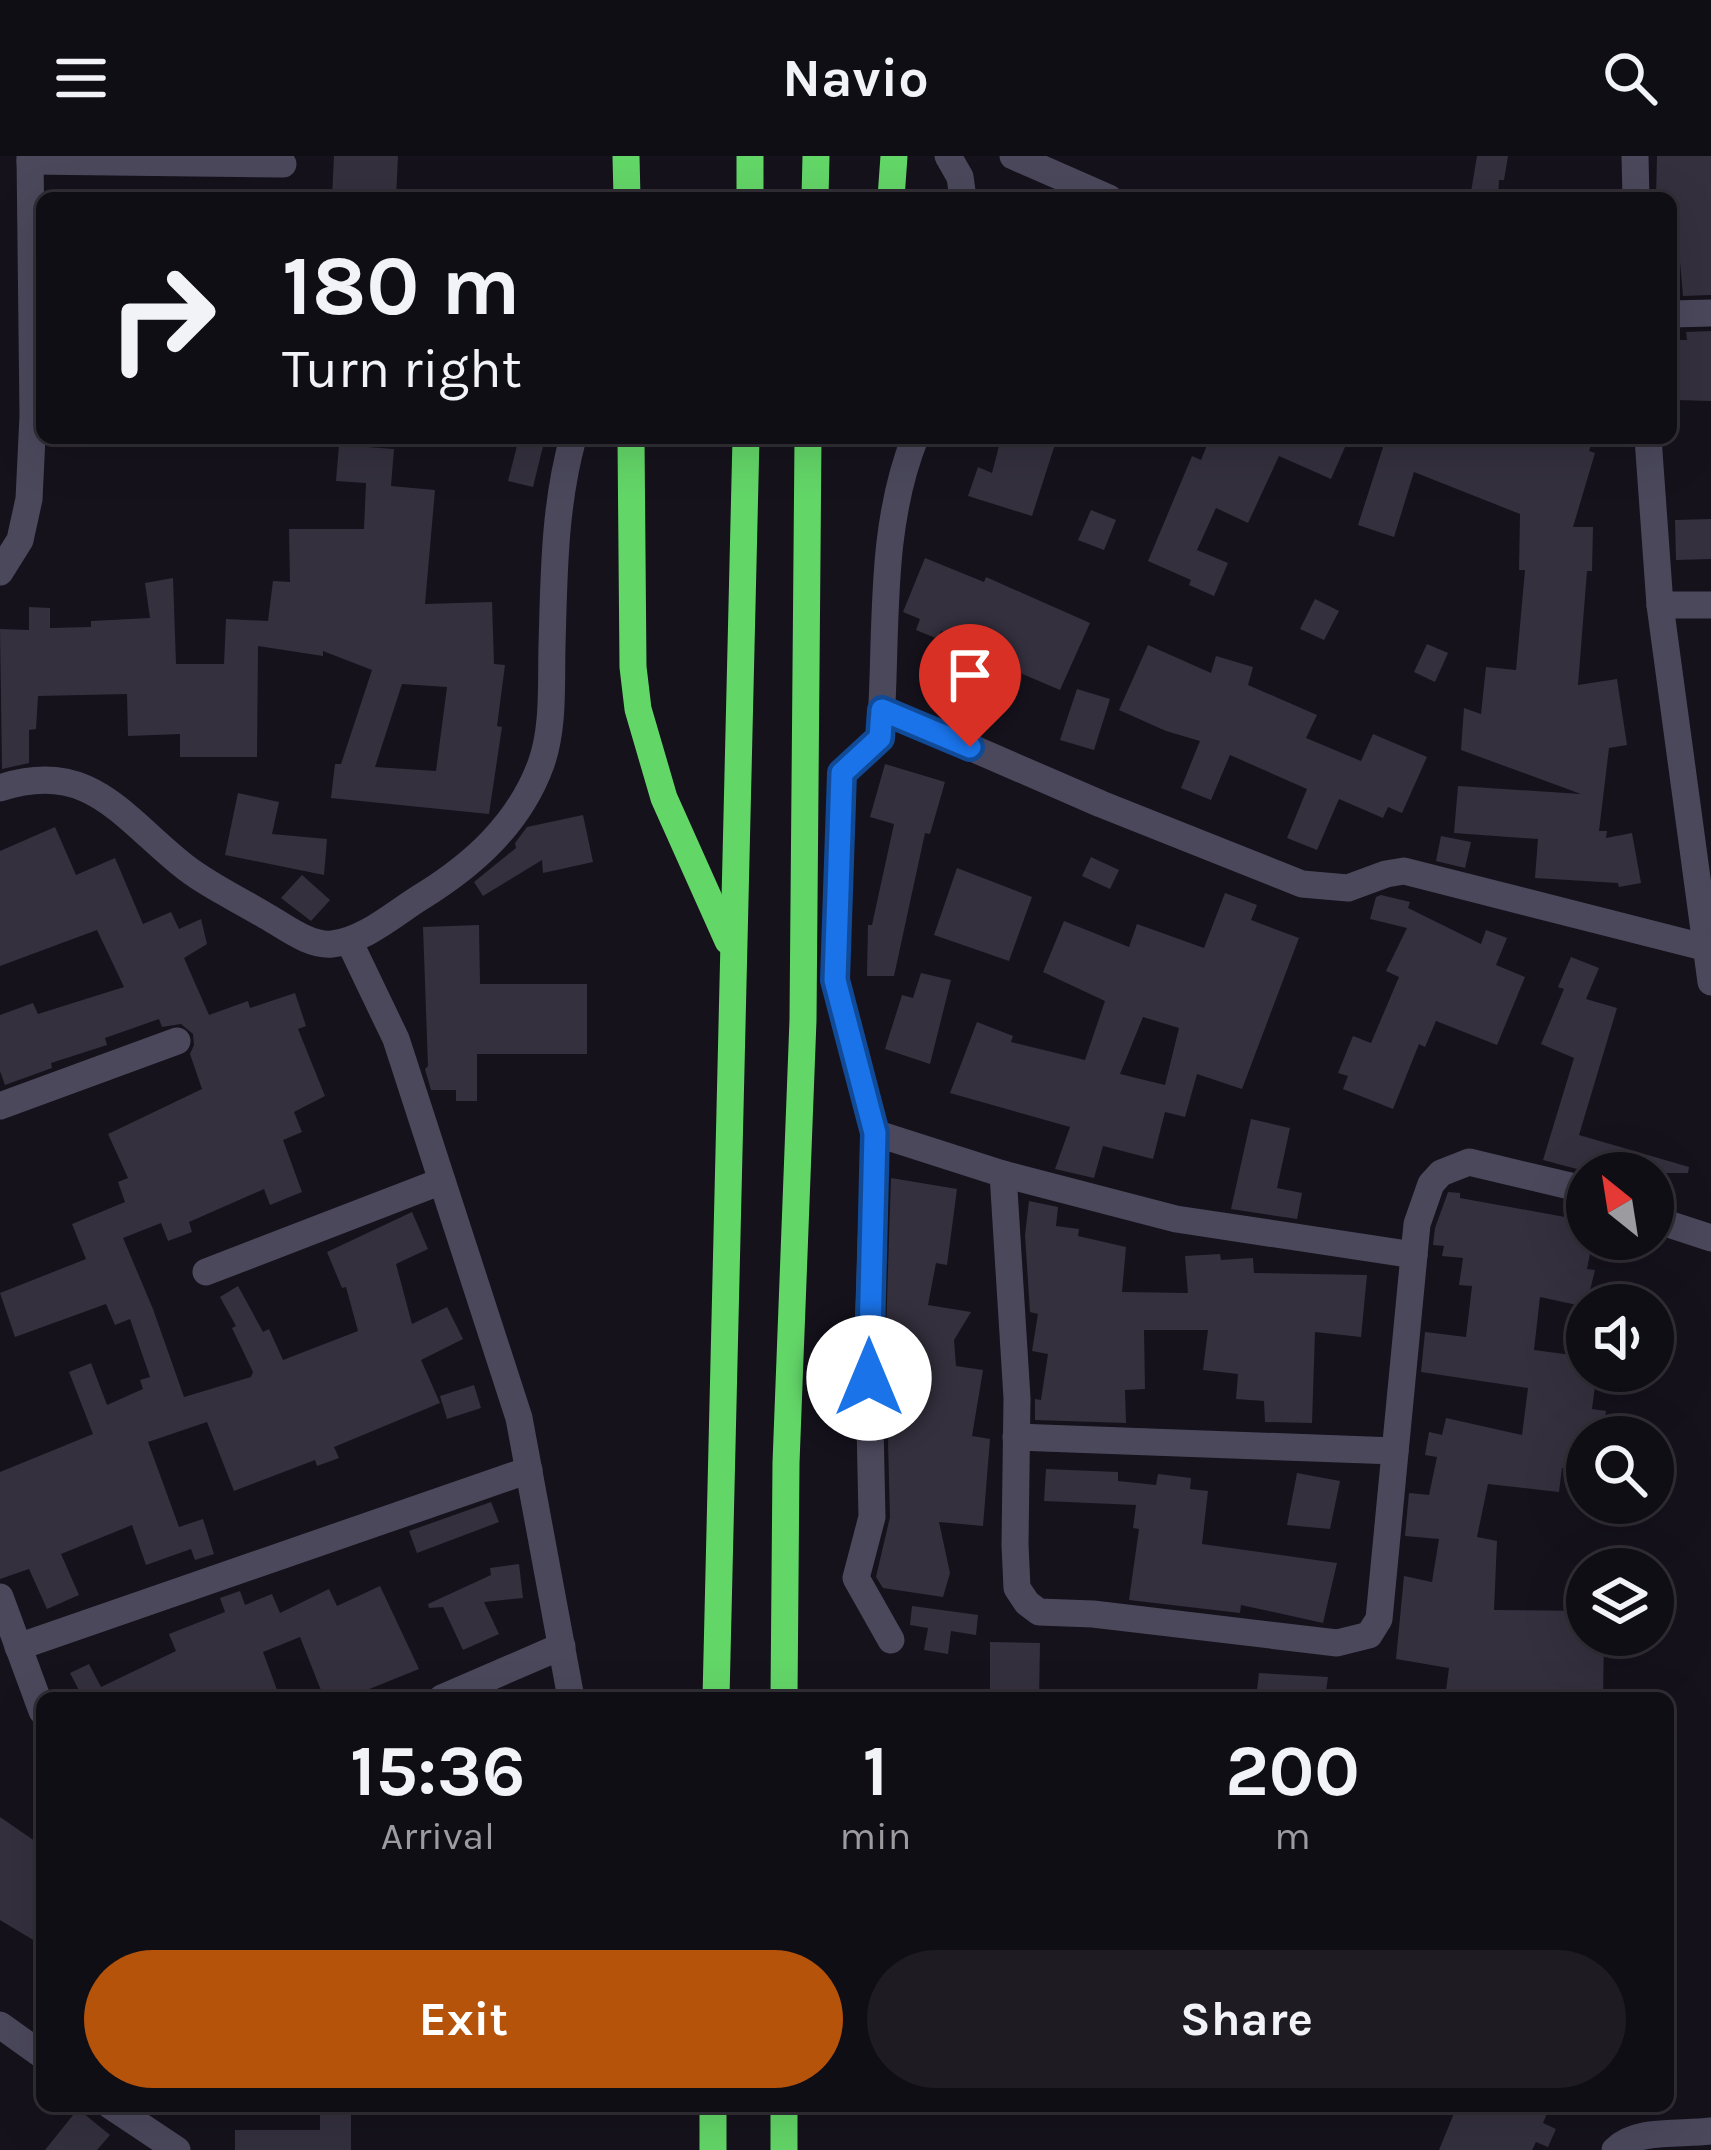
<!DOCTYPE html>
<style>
body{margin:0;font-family:Karla,sans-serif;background:#1e1c22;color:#f1f3f6;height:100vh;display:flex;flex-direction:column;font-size:45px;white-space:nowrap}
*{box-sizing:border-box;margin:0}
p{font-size:39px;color:#9c9ca0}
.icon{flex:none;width:66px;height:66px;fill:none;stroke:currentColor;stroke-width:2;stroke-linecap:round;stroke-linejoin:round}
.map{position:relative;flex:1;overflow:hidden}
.details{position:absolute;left:36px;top:1536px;width:1638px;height:420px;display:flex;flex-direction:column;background:#100e15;border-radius:18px;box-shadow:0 12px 48px #0002,0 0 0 3px #302e34}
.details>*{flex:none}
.hud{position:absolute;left:36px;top:36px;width:1641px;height:252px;border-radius:18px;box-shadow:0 12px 48px #0002,0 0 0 3px #302e34;background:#100e15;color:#f1f3f6;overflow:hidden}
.needle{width:78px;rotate:330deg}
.buttons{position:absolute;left:1566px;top:996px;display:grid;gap:24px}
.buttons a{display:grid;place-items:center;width:108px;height:108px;border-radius:50%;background:#100e15;box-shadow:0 12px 48px #0002,0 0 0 3px #302e34;font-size:60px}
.pin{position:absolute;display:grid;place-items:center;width:102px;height:102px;color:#fff;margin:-123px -51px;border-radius:50% 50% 50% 0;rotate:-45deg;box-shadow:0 0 12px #0007}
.pin .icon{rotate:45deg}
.me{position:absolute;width:132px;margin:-66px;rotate:0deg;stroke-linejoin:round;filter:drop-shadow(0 0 9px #0008)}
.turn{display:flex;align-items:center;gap:42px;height:252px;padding:0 48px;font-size:54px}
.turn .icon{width:156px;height:156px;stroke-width:2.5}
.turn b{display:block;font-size:84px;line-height:102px}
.eta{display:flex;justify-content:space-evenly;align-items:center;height:204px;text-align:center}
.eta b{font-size:72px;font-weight:700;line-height:84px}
.button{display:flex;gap:24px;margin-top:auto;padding:24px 48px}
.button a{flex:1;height:138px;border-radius:72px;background:#b45309;color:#fff;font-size:48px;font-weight:700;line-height:138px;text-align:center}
.button a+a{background:#1e1c22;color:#f1f3f6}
header{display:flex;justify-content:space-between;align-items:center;height:156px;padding:0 48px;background:#100e15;font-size:54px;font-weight:700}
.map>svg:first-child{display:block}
</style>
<header><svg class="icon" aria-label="menu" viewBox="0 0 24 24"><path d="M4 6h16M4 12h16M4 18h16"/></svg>Navio<svg class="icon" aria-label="search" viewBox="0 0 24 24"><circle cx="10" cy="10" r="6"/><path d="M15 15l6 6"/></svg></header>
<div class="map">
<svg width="1711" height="1994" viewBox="0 0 1711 1994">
<rect width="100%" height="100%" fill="#15121c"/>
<g fill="#34303e" fill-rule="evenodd">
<path d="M334,0H398L396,42H332Z"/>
<path d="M1477,0H1508L1504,24H1499L1498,42H1470Z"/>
<path d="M1657,0H1711V139L1683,140L1679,94L1671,93V42H1656Z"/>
<path d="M1711,175V245L1676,244V233H1671V184H1687L1686,176Z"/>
<path d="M519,282H545L533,331L508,325Z"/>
<path d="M1001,282H1057L1032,360L968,340L978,311L992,317Z"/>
<path d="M1210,282H1349L1331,323L1279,300L1248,367L1216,352L1197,394L1228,407L1214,440L1189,429L1191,424L1148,405L1192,300L1201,304Z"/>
<path d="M1386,282H1594L1589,295L1595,297L1573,371H1593L1592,415H1587L1578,529L1617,523L1627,589L1609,592L1599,675H1607L1606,682L1632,677L1641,727L1619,731L1618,727L1535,722L1538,683L1454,677L1458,630L1581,638L1461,594L1464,552L1481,558L1486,511L1516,514L1525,414H1519L1520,358L1414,316L1394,381L1358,369Z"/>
<path d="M339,289L394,293L391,330L435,334L425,448L492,446L494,508L505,509L497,570L502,571L489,658L331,642L335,608H341L372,514L323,495V500L258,490L257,601H180V578L128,580L127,538L38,540L36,573L29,574V607L2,613L0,473L29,474V451L50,452V472L91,471V465L150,462L145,427L173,422L176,508H224L226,463L268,465L273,425L290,426L289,373H364L366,327L336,325ZM402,528L447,531L436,615L375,611Z"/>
<path d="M1091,354L1116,364L1104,394L1078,384Z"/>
<path d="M1711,363V403L1676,404L1675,364Z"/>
<path d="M925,402L984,426L986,421L1090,467L1060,534L1001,509L974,566L954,556L985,492L941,475L938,483L916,474L920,463L903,456Z"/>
<path d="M1315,443L1339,455L1324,484L1300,473Z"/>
<path d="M1427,488L1448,497L1435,526L1414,516Z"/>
<path d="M1148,489L1211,517L1216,500L1253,511L1248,529L1317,559L1306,582L1361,605L1373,578L1427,601L1402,657L1388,651L1383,662L1339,643L1317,694L1287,682L1307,633L1230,599L1211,644L1181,632L1200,585L1166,575L1119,554Z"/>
<path d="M1077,533L1110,543L1094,594L1060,584Z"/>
<path d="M885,608L945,626L930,678L925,677L894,820H867L868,769H872L894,668L870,661Z"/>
<path d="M238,637L279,646L272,678L327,683L324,719L225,699Z"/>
<path d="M583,659L593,706L543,717L542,704L483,740L474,726L516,692L515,687L527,671Z"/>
<path d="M55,671L76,719L115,702L143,768L171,756L179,773L201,763L207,788L184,802L209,859L248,845L250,852L295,837L306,870L298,873L325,940L294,956L302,976L283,984L302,1036L270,1049L264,1033L189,1066L192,1076L168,1085L161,1067L123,1082L153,1153L184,1241L251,1221L253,1216L232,1172L236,1170L220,1141L238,1130L263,1176L269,1173L283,1204L358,1175L346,1131L342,1132L327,1096L412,1056L428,1093L396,1108L412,1168L447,1151L463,1183L421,1204L440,1247L334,1291L339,1302L317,1310L315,1304L234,1335L207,1266L148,1286L179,1371L203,1363L214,1398L195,1404L191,1393L146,1409L132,1369L61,1398L79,1439L47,1453L29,1413L0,1423V1316L93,1278L69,1216L91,1207L107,1249L143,1233L140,1224L150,1221L130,1163L115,1169L106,1148L15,1181L0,1137L86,1103L72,1068L125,1046L118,1026L128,1022L108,978L202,933L190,898L194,889L193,878L181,868L162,871L159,863L105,882L107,889L51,907L52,912L5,929L0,915V859L33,847L38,858L124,831L97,774L0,810V695Z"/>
<path d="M1441,680L1471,686L1465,712L1436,705Z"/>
<path d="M1091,701L1119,714L1110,733L1082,720Z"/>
<path d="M957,712L1032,741L1009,805L934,779Z"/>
<path d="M302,719L330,744L311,765L281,742Z"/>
<path d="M1225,737L1257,749L1251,764L1299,782L1242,933L1197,918L1185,961L1165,956L1153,1003L1103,990L1094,1022L1055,1013L1070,971L950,937L977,866L1013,880L1011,886L1085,904L1105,845L1043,816L1064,765L1129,791L1137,768L1204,792ZM1143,861L1179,872L1165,929L1120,918Z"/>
<path d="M1381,739L1410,746L1408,752L1481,788L1486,774L1507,782L1496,809L1525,821L1497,889L1436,865L1425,891L1419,888L1393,953L1343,933L1348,920L1338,917L1353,880L1371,887L1399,821L1386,815L1407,772L1370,763L1376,741Z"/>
<path d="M479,769L480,828H587V898H477V945H456V934H431L425,913L428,910L423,771Z"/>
<path d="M1571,801L1599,812L1586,843L1617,852L1579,979L1689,1011L1688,1017H1592L1543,1004L1574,902L1541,888L1564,833L1558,831Z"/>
<path d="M921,817L951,824L930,908L885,893L902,839L913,842Z"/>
<path d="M1251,963L1290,972L1277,1032L1302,1037L1297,1063L1231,1053Z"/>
<path d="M891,1022L957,1033L947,1109L936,1107L928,1149L971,1156L954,1184L956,1210L983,1214L972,1280L990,1283L983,1370L939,1366L950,1417L943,1441L883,1432L876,1421L890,1361L888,1285L894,1245L887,1244L886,1174Z"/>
<path d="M1448,1036L1460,1037V1042L1587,1065V1083H1593L1587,1113L1595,1114L1586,1151L1540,1141L1534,1194L1587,1201V1215H1597L1592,1253L1606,1255L1603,1275L1584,1273L1578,1314L1562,1312L1559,1336L1488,1328L1477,1381L1497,1385L1494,1454L1587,1455V1479H1604L1603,1542H1445L1449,1512L1396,1503L1404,1420L1432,1426L1439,1383L1405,1380L1409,1337L1429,1339L1437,1301L1425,1299L1429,1276L1442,1279L1446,1262L1522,1279L1528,1232L1421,1216L1425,1176L1466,1181L1472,1130L1459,1129L1463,1102L1442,1100L1444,1090L1433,1089L1435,1072Z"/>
<path d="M1029,1045L1058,1051L1056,1070L1079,1073L1078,1080L1126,1091L1122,1136L1188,1137L1185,1100L1220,1098L1221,1104L1253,1102L1254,1117L1367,1119L1361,1181L1315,1176L1312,1267L1265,1266L1264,1245L1236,1243L1238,1218L1203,1214L1208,1174H1144L1145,1233L1125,1234L1126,1267L1035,1264V1243L1041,1244L1048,1198L1032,1195L1038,1158L1030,1156L1025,1079Z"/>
<path d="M474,1229L481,1252L447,1263L440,1240Z"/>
<path d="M1046,1313L1118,1316V1325L1156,1329L1158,1318L1191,1322L1190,1333L1208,1335L1202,1388L1337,1407L1323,1467L1241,1449L1240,1457L1129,1444L1139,1373L1133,1372L1136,1349L1044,1345Z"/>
<path d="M1297,1317L1340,1325L1330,1373L1287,1369Z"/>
<path d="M491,1346L499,1366L417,1397L409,1375Z"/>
<path d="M519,1408L523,1442L484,1446L499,1478L463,1494L443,1451L429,1452L428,1448L491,1419L490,1412Z"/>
<path d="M380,1430L419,1513L347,1542H324L300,1481L263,1496L280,1542H79L82,1540L70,1517L89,1508L101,1531L176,1495L169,1478L225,1456L220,1442L240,1435L245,1449L272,1438L280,1457L329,1433L337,1450Z"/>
<path d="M912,1450L978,1459L976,1479L951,1475L948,1498L924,1494L928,1472L910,1469Z"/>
<path d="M990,1486L1040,1487L1039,1542H990Z"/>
<path d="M1259,1517L1328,1521L1325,1542H1256Z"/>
<path d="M0,1661L42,1690V1775L35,1785L0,1764Z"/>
<path d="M320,1950H351V1994H235V1974H320Z"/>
<path d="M1457,1950H1550L1543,1967L1556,1973L1548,1991L1536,1986L1532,1994H1439Z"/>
<path d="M78,1953L110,1979L97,1994H45Z"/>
</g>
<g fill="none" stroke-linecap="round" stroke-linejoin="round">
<g stroke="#4b485c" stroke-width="27">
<path d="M948,0L960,21L963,42"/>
<path d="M1013,0L1109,42"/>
<path d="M1635,0L1636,42"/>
<path d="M30,5L283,8"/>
<path d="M1671,158L1711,157"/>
<path d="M1648,282L1660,449L1711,826"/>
<path d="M0,416L20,384L29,343L33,260L30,0"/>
<path d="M1660,449H1711"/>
<path d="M882,553L1101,648L1302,728L1348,732L1386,718L1404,715L1707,792"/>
<path d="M0,632C87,603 120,658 180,707C205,728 238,743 266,760C286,771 309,790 332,788C364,785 395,757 421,741C473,709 519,668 541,608C554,572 551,528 552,490C554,419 554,351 573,282"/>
<path d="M349,785L396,883L519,1262L571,1542"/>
<path d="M0,950L177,885"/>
<path d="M875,977L1003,1018L1176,1063L1414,1099"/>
<path d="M1003,1018L1017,1242L1015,1389L1017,1432L1027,1447L1039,1456L1093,1458L1337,1487L1369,1479L1379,1463L1417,1068L1431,1028L1441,1017L1469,1006L1587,1034"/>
<path d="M1653,1063L1711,1082"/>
<path d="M206,1116L442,1025"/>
<path d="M1016,1281L1395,1295"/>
<path d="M0,1441L42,1555"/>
<path d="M891,1484L856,1422L872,1361L868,1176L875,977L835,824L842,618L880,582C888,482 877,377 915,282"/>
<path d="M18,1491L529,1314"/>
<path d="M442,1542L562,1490"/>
<path d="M0,1869L42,1899"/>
<path d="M111,1950L177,1994"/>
<path d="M1615,1994C1637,1972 1681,1979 1711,1975"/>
</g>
<g stroke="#63d668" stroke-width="27">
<path d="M626,0L627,42"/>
<path d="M750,0V42"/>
<path d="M815,42L816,0"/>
<path d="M891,42L894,0"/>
<path d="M631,282L633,511L638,553L664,642L728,785"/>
<path d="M716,1542L746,282"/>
<path d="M784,1542L786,1307L803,864L808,282"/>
<path d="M713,1950V1994"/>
<path d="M784,1950V1994"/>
</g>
</g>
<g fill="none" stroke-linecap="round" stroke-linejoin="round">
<g stroke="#114b97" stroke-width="30">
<path id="route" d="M869,1222L875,977L835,824L842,617L880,582L882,554L970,591"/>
</g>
<use href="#route" stroke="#1a73e8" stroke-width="21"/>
</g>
</svg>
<div class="buttons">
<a><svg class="needle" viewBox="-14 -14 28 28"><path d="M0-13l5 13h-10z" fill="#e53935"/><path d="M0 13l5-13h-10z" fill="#9c9ca0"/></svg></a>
<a><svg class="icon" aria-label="sound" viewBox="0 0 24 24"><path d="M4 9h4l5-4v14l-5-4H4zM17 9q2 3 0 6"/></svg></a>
<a><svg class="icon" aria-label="search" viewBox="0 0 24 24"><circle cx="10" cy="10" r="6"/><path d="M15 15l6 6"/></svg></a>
<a><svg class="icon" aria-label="layers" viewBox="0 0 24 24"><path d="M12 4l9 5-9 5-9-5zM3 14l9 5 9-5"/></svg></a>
</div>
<div class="pin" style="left:970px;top:591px;background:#d93025"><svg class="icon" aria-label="arrive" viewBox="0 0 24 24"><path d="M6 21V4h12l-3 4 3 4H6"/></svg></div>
<svg class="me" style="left:869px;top:1222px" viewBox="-20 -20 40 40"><circle r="19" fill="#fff"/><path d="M0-13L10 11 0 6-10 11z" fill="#1a73e8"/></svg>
<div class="hud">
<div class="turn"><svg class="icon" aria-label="right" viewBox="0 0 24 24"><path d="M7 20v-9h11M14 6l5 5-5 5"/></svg><div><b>180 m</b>Turn right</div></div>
</div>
<section class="details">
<div class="eta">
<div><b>15:36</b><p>Arrival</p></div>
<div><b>1</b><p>min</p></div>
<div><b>200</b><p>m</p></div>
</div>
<div class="button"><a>Exit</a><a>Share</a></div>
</section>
</div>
